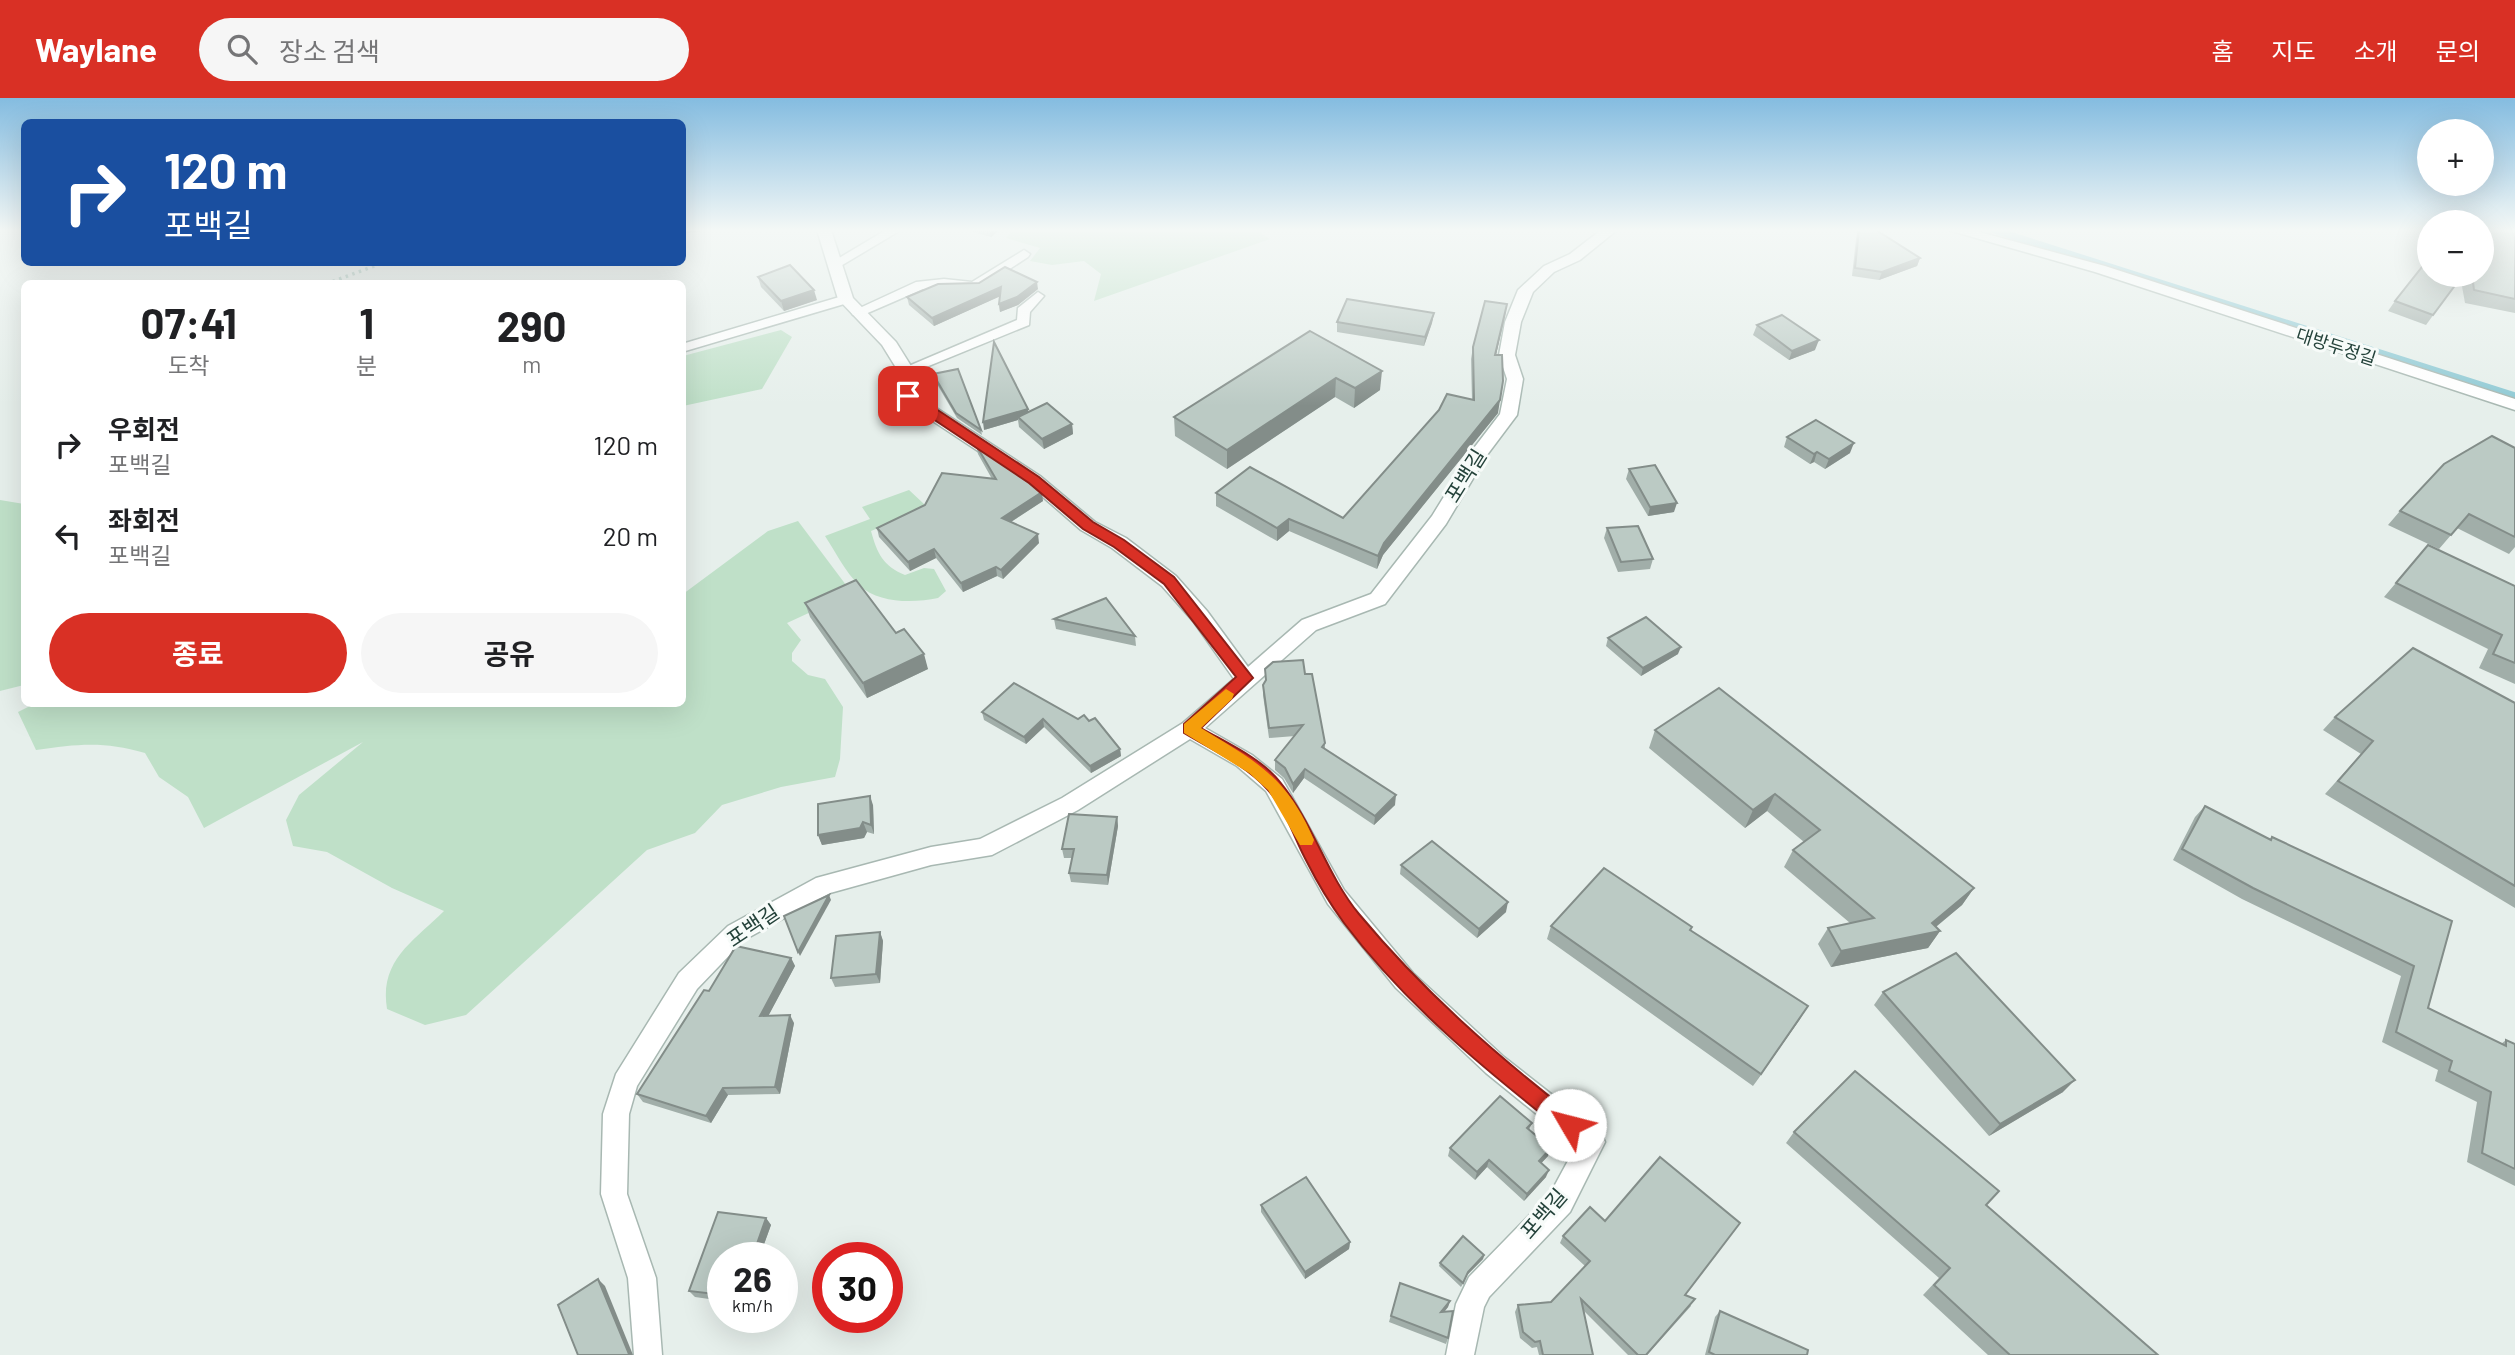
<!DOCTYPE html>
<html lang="ko">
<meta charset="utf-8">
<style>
body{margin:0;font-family:Barlow,"Noto Sans KR",sans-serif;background:#f6f6f6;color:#202124;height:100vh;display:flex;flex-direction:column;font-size:26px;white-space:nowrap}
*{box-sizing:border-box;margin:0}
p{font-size:23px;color:#757577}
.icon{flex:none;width:38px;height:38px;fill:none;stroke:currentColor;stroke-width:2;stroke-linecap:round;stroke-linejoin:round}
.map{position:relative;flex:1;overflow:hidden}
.drawer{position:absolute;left:21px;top:182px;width:665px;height:427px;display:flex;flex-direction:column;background:#fff;border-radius:10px;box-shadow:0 7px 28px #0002}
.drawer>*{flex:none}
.hud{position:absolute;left:21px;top:21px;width:665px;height:147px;border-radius:10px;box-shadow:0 7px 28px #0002;background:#1a4fa0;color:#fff;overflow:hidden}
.controls{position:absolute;left:2417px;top:21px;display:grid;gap:14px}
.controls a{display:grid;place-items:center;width:77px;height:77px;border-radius:50%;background:#fff;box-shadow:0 7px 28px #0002;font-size:35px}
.speed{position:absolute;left:707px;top:1144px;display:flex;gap:14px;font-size:35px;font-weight:700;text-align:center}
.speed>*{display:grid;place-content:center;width:91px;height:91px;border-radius:50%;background:#fff;box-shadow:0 7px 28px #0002;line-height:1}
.speed small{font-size:18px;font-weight:400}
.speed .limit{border:10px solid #d22;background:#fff;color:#111}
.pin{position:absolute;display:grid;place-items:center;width:60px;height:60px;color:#fff;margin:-30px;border-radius:14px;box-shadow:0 4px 10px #0006}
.me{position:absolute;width:77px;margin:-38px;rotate:307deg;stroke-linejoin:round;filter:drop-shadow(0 0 5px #0008)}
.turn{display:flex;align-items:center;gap:24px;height:147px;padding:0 28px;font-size:32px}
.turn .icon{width:91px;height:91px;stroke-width:2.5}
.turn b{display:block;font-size:49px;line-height:60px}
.eta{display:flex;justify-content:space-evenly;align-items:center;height:119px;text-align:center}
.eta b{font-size:42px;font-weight:700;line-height:49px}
.cta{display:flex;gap:14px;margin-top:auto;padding:14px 28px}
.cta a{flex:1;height:80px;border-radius:42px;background:#d93025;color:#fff;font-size:28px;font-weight:700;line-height:80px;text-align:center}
.cta a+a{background:#f6f6f6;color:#202124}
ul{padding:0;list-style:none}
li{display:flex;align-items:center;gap:21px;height:91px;padding:0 28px}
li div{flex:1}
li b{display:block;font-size:26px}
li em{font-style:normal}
header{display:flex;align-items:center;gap:42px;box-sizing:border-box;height:98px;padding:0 35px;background:#d93025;color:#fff}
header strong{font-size:33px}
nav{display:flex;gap:38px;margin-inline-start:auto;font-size:24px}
.search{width:490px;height:63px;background:#f6f6f6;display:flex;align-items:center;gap:18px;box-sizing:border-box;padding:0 24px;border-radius:38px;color:#757577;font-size:26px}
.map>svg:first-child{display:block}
</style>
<header>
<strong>Waylane</strong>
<div class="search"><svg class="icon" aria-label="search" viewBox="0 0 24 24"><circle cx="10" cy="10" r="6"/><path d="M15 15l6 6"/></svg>장소 검색</div>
<nav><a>홈</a><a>지도</a><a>소개</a><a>문의</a></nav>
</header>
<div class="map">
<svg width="2515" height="1257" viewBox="0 0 2515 1257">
<rect width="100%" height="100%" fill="#e6efeb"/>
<g fill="#bfe0c8">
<path d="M1013,132H1256L1270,141L1094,203L1101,176L1084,163L1052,167L1030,163L1040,150L1006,140Z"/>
<path d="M781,232L792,239L762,291L683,308V258Z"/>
<path d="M909,392L924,406L922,412L871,433C877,455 883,468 905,477L924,470L934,471L946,493L938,500C914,505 879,506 859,487C846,475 835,453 825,438L870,421L862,409Z"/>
<path d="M0,402L24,406V587L0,593Z"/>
<path d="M798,423L852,495L787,525L801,542L792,555V563L808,577L825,581L843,609L840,661L835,679L781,689L722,707L695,735L647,752L466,917L425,927L387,911C379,862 414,843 444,813L392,790L327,754L293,748L286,722L299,697L363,644L204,730L188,699L159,679L145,655C104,643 78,646 36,652L18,614L34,606H682L683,496L768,433Z"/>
</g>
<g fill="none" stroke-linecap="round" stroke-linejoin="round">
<path stroke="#8ec9d4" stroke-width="7" d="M1994,132L2515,298"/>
<g stroke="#a8b8b2" stroke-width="3">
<g id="service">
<path d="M886,132H901L839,169L829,166Z"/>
<path d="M1024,152L1030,156L1028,159L979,191H923L863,217H853L851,214L916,184L944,181L972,184Z"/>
<path d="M1038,194L1044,198L1030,214L1029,227L909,276L904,277L897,273L1017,222L1018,210Z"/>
<path d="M846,197L853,201L851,204L682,254V246Z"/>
</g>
</g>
<g stroke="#a8b8b2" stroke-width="3">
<g id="minor">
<path d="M817,132H831L853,200L896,244L911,268L915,296L1040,378L1095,424L1126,440L1176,478L1207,513L1248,569L1302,522L1371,496L1432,418L1474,350L1500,316L1507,281L1499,257L1505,224L1518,192L1544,168L1570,156L1601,132H1617L1580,162L1554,174L1533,194L1521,224L1515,257L1523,281L1517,317L1487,357L1446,426L1385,506L1316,532L1205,630L1252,657L1282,681L1344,792L1413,875L1504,959L1601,1035L1605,1044L1570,1114L1489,1199L1484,1209L1474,1257H1446L1456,1206L1469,1179L1550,1096L1576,1048L1486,975L1396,890L1328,806L1266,693L1237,668L1190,641L1078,712L992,757L931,767L830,795L744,842L697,891L637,988L629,1016L627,1096L656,1180L662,1257H634L628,1180L601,1096L603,1016L616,976L679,875L728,828L816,780L931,749L980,741L1062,700L1183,625L1234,581L1193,523L1162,488L1112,450L1081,432L1028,386L901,302L895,268L882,247L838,201Z"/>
<path d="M1948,132H1972L2105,168L2515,301V312L2095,174Z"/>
</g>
</g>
<path stroke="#86b3a5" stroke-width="3.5" stroke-dasharray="2.5 4.5" stroke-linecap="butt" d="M326,186L385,164"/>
<use href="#service" fill="#fff" fill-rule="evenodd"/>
<use href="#minor" fill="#fff" fill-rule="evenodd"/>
</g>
<g fill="#a1aea9">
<path d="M966,132H999L991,139Z"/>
<path d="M1857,132H1876L1920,160L1917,168L1879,182L1852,178Z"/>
<path d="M2515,132V215L2465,205L2460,177H2482Z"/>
<path d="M758,179L817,202L784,213L761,189Z"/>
<path d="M2459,182L2426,227L2388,213L2395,203Z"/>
<path d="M1038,191L1018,207L1000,214L999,206L1000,198L934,228L909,207L907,199Z"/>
<path d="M1507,206L1496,257L1498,315L1383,457L1377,471L1289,433L1277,443L1216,408V395L1343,420L1472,302L1471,261L1473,249Z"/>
<path d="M1434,215L1432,225L1424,248L1337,234V224Z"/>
<path d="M1757,227L1815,252L1789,262L1753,237Z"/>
<path d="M1310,233L1380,292L1354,310L1335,299L1227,371L1175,338L1174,319Z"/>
<path d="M933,276L981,332L982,337L957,320L934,281Z"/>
<path d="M1028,311V314L1072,326L1073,336L1044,351L1019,329L1018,322L984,332Z"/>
<path d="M1787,339L1850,355L1825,371L1814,364L1810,366L1784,349Z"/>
<path d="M976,347L1043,403L1011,424L1039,445L1003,481L997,478L963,494L936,460L910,473L879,439L877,430L992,381L978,356Z"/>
<path d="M2515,350V449L2509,456L2457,430L2439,451L2388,427L2400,413Z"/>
<path d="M1629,371L1674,414L1648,418L1626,381Z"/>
<path d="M1607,430L1653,461L1650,471L1618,474L1604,440Z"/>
<path d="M2428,447L2515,488V586L2479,570L2488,551L2384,499Z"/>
<path d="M805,505L896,535L928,571L867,600L810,519Z"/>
<path d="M1054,521L1135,538L1136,548L1056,531Z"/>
<path d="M1608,540L1678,556L1641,578L1606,548Z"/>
<path d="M1265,571L1305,576L1325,645V651L1395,707L1374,727L1304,680L1293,695L1284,680L1275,672V662L1295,638L1269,640L1263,597V587L1265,584Z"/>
<path d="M2515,605V810L2325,696L2361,656L2323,632L2335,619Z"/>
<path d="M982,614L1078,621L1089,623L1120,651L1121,658L1091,675L1044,629L1026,646L984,622Z"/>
<path d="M1655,632L1974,790L1962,807L1936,829L1940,833L1928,850L1831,869L1818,846L1828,830L1850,825L1784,769L1793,752L1804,744L1767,713L1745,730L1649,650Z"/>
<path d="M873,707L874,736L867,734L864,740L822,747L818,737Z"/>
<path d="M2205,708L2270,741L2272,739L2452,823L2428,910L2501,946L2506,942L2515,946V1088L2467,1064L2477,1004L2435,983L2438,972L2382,944L2401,878L2242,801L2173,762L2195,719Z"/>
<path d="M1117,719L1118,728L1108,787L1071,784L1069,775L1072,760H1064L1062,751Z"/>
<path d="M1401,767L1506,814L1477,840L1400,776Z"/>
<path d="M1551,828L1692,829L1691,833L1800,921L1753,988L1547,841Z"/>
<path d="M880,834L883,843L880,885L835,889L831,880Z"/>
<path d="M791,860L795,868L768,918L794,925L780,996L728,997L711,1025L643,1004L637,996L709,893Z"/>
<path d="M1883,894L2063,994L1989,1038L1874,907Z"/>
<path d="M1532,1025L1529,1032L1548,1058L1541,1065L1546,1079L1524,1103L1487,1069L1475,1082L1448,1058L1450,1050Z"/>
<path d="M1794,1034L1986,1107L2158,1257H1988L1923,1197L1939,1180L1786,1045Z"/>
<path d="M1261,1107L1350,1144L1349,1151L1305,1181L1261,1114Z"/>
<path d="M718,1114L766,1120L771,1127L759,1160H723V1203L695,1199L689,1193Z"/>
<path d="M1563,1138L1685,1197L1691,1208L1647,1257H1628L1584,1213L1593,1257H1539L1537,1249L1532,1250L1520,1240L1515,1214L1518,1207L1551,1204L1585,1168L1560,1145Z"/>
<path d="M1484,1157L1483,1161L1467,1177L1461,1189L1439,1168L1440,1165Z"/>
<path d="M1400,1185L1450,1203L1448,1209L1445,1213L1448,1240L1446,1246L1389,1224Z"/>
<path d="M1720,1213L1807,1257H1705L1715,1219Z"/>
</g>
<g fill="#838d89">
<path d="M682,132H710L682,136Z"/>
<path d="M990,132H999L991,139Z"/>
<path d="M1920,160L1917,168L1879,182L1882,174Z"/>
<path d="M1037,184L1038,191L1018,207L1000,214L999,206Z"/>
<path d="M1001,189L1003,197L934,228L932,220Z"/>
<path d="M814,192L817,202L784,213L781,203Z"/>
<path d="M1507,206L1505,218L1493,269L1495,257Z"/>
<path d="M1434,215L1432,225L1424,248L1425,239Z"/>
<path d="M1819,242L1815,252L1789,262L1792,253Z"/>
<path d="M1382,273L1380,292L1354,310L1355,290Z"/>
<path d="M1336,280L1335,299L1227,371V352Z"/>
<path d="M1503,283L1498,315L1383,457L1377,471L1378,458L1384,445Z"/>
<path d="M1028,311L1029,319H1018V322L984,332L983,324Z"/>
<path d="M1072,326L1073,336L1044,351L1042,341Z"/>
<path d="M1854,345L1850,355L1825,371L1829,361Z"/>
<path d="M1817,354L1814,364L1810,366L1814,356Z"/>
<path d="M1042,394L1043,403L1003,429L1002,420Z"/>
<path d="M1677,405L1674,414L1648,418L1650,409Z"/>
<path d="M1289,421V433L1277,443V430Z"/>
<path d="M1038,436L1039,445L1003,481L1001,472Z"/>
<path d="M934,451L936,460L910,473L908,464Z"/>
<path d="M996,469L997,478L963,494L961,485Z"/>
<path d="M1681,549L1678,556L1641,578L1643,570Z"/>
<path d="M924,556L928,571L867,600L863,585Z"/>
<path d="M1043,621L1044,629L1026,646L1024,639Z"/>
<path d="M1120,651L1121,658L1091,675L1090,668Z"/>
<path d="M1305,671L1304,680L1293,695V686Z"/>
<path d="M1775,696L1767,713L1745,730L1753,712Z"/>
<path d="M1396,697L1395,707L1374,727L1375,718Z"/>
<path d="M870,698L873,707L874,736L871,727Z"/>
<path d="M1117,719L1118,728L1108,787L1107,777Z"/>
<path d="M863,724L867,734L864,740L822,747L818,737Z"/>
<path d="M1974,790L1962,807L1927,836L1940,833L1928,850L1831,869L1841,853L1932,825Z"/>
<path d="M829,797L831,802L800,858L798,854Z"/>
<path d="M1508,804L1506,814L1477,840L1479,831Z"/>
<path d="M880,834L883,843L880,885L876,876Z"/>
<path d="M791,860L795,868L764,926L760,918Z"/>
<path d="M1808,908L1800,921L1753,988L1761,976Z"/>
<path d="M790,917L794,925L780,996L775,989Z"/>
<path d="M2075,982L2063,994L1989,1038L2000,1026Z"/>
<path d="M723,990L728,997L711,1025L706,1018Z"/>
<path d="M1551,1050L1548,1058L1536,1071L1539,1063Z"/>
<path d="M1489,1062L1487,1069L1475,1082L1477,1074Z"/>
<path d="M1549,1072L1546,1079L1524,1103L1527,1096Z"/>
<path d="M766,1120L771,1127L759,1160H752Z"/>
<path d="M1350,1144L1349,1151L1305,1181V1174Z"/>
<path d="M1484,1157L1483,1161L1467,1177L1461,1189L1468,1174Z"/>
<path d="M598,1181L605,1188L633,1257H629Z"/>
<path d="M1450,1203L1448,1209L1439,1220L1441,1214Z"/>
</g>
<g fill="#bbcac4" stroke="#838d89" stroke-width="2">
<path d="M1859,132H1876L1920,160L1882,174L1855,170Z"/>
<path d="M2482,132H2515V201L2474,192L2472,177H2482Z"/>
<path d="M790,167L814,192L781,203L758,179Z"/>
<path d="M1005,169L1037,184L1017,199L999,206L1001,189L932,220L907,199L938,186L979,185Z"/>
<path d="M2422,169L2429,171V177H2444L2459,182L2433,217L2395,203Z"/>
<path d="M1347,201L1434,215L1425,239L1337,224Z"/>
<path d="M1485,203L1507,206L1495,257H1502L1503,283L1500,302L1384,445L1378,458L1289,421L1277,430L1216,395L1250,369L1343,420L1439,312L1447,296L1474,302L1473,249Z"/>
<path d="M1782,217L1819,242L1792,253L1757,227Z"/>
<path d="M1310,233L1382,273L1355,290L1336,280L1227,352L1174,319Z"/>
<path d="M994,244L1028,311L983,324Z"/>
<path d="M958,271L981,332L956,315L933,276Z"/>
<path d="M1047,305L1072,326L1042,341L1018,319Z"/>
<path d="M1816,322L1854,345L1829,361L1817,354L1814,356L1787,339Z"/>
<path d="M2492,338L2515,350V439L2469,416L2451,437L2400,413L2444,366Z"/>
<path d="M976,347L1042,394L1002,420L1038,436L1001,472L996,469L961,485L934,451L908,464L877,430L925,407L942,375L996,381Z"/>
<path d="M1655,367L1677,405L1650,409L1629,371Z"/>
<path d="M1638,428L1653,461L1621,464L1607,430Z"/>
<path d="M2428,447L2515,488V565L2493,556L2502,537L2396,485Z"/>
<path d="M856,482L896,535L904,531L924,556L863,585L805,505Z"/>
<path d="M1106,500L1135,538L1054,521Z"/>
<path d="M1646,519L1681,549L1643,570L1608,540Z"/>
<path d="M2413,550L2515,605V788L2338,683L2373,643L2335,619Z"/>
<path d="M1303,562L1305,576H1312L1325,645L1322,649L1396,697L1375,718L1305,671L1293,686L1285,670L1275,662L1303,627L1269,630L1263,587L1266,582L1265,571L1273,564Z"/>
<path d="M1014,585L1078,621L1084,617L1089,623L1095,620L1120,651L1090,668L1043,621L1024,639L982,614Z"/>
<path d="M1719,590L1974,790L1932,825L1940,833L1841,853L1828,830L1874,820L1793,752L1820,732L1775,696L1753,712L1655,632Z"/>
<path d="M870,698L871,727L863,724L860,730L818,737V706Z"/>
<path d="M2205,708L2271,742L2272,739L2452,823L2428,910L2506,948V942L2515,946V1071L2482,1055L2491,994L2449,973L2452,963L2396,934L2414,868L2253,790L2182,751Z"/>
<path d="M1069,716L1117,719L1107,777L1069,775L1074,751H1062Z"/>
<path d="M1432,743L1508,804L1479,831L1401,767Z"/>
<path d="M1604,770L1692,829L1690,832L1808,908L1761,976L1551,828Z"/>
<path d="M829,797L798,854L784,818Z"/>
<path d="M880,834L876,876L831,880L836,838Z"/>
<path d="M736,848L791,860L760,918L790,917L775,989L723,990L706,1018L637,996L704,892L709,893Z"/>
<path d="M1956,855L2075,982L2000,1026L1883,894Z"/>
<path d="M1855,973L1999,1093L1986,1107L2158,1257H2010L1934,1187L1950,1170L1794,1034Z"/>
<path d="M1500,998L1532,1025L1527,1030L1551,1050L1539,1063L1549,1072L1527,1096L1489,1062L1477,1074L1450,1050Z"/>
<path d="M1660,1059L1740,1125L1685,1197L1695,1201L1646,1257H1638L1581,1201L1593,1257H1543L1540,1243L1535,1244L1523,1234L1518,1207L1551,1204L1590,1163L1563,1138L1590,1109L1605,1123Z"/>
<path d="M1306,1079L1350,1144L1305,1174L1261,1107Z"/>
<path d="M718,1114L766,1120L752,1160H723V1197L689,1193Z"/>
<path d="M1463,1138L1484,1157L1468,1174L1463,1185L1440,1165Z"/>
<path d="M598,1181L629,1256V1257H578L558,1207Z"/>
<path d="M1400,1185L1450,1203L1441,1214L1453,1213L1448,1240L1391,1218Z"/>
<path d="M1720,1213L1808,1252L1807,1257H1715L1709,1254Z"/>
</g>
<linearGradient id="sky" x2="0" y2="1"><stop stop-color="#84bce0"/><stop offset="0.43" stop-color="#f4f8f6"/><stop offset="1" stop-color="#f4f8f6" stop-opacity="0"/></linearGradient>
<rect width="2515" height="308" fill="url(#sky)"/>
<path fill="#d93025" stroke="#8d1f18" stroke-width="2" d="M903,295H912L1039,379L1093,424L1124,442L1174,479L1253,580L1201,630C1227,645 1261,660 1280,684C1313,724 1326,776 1359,816C1424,894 1497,958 1577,1020L1580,1027L1577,1033L1570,1036L1563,1033C1484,971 1405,906 1344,825C1331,807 1318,786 1308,766C1294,741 1287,713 1268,692C1246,667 1212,652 1184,635V626L1236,579L1164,486L1114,449L1083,431L1029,385L903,301Z"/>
<path fill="#f59e0b" d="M1226,591L1234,596L1232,601L1201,630C1257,664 1287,679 1314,742L1312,747H1300L1268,692L1249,675L1184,635V626Z"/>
<g text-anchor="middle" stroke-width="6" stroke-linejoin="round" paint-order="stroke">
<g font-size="18" fill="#24423a" stroke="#f7fbf9">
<text transform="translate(2336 249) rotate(18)" y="6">대방두정길</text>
</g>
<g font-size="21" fill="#24423a" stroke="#f7fbf9">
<text transform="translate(1466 378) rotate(-58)" y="7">포백길</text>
<text transform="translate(753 828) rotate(-34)" y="7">포백길</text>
<text transform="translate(1544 1116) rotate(-49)" y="7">포백길</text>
</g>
</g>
</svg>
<div class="controls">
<a>+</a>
<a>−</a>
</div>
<div class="speed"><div>26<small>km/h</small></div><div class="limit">30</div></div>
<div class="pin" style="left:908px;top:298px;background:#d93025"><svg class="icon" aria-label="arrive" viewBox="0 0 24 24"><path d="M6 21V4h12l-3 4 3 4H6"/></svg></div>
<svg class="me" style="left:1570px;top:1027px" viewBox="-20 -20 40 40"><circle r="19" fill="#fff"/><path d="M0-13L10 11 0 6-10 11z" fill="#d93025"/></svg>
<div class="hud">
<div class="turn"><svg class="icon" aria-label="right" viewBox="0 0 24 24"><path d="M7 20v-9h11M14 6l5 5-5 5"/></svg><div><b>120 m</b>포백길</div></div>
</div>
<section class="drawer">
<div class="eta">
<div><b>07:41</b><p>도착</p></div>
<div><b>1</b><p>분</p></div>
<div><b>290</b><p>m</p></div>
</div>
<ul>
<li><svg class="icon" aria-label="right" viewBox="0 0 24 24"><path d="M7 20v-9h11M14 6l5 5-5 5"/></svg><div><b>우회전</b><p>포백길</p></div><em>120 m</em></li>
<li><svg class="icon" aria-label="left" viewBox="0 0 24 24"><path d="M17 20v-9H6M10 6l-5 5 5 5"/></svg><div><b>좌회전</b><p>포백길</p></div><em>20 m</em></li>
</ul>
<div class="cta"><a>종료</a><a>공유</a></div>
</section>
</div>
